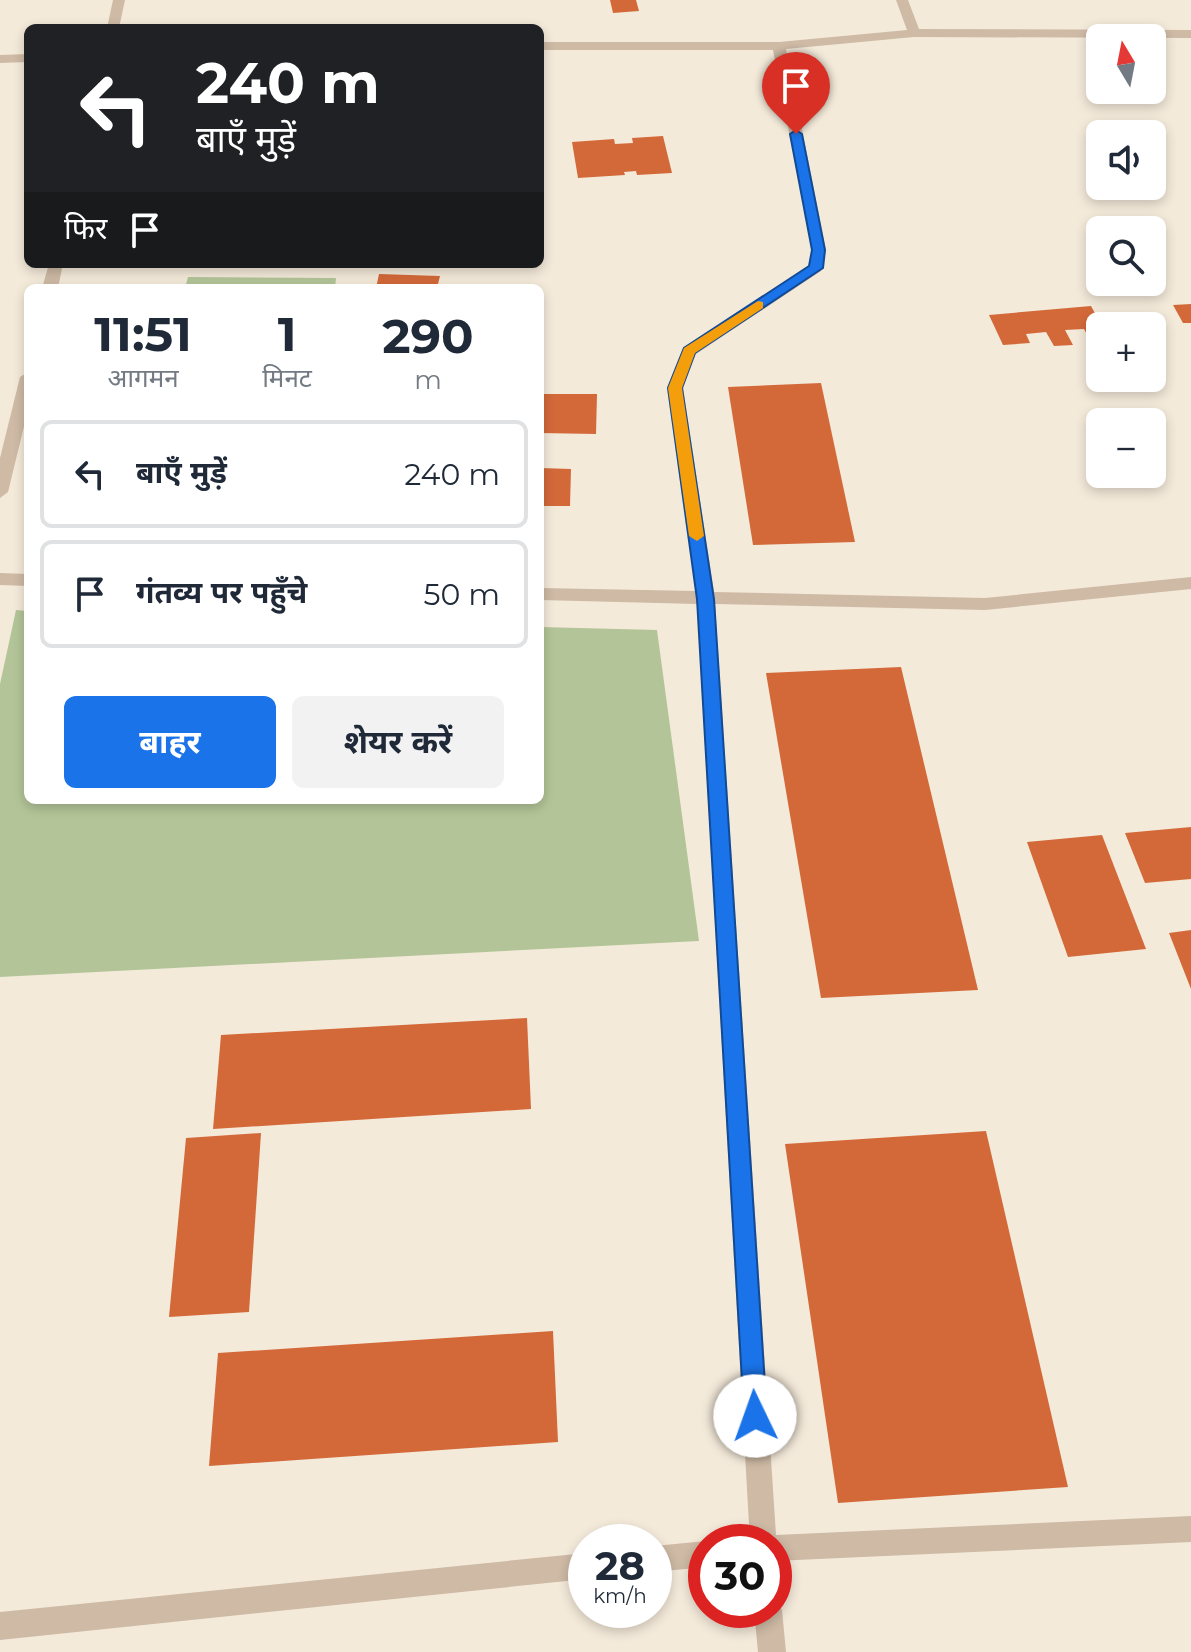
<!DOCTYPE html>
<html lang="hi">
<meta charset="utf-8">
<style>
body{margin:0;font-family:Montserrat,"Noto Sans Devanagari",sans-serif;background:#f2f2f3;color:#1f2937;height:100vh;display:flex;flex-direction:column;font-size:30px;white-space:nowrap}
*{box-sizing:border-box;margin:0}
p{font-size:26px;color:#747a83}
.icon{flex:none;width:44px;height:44px;fill:none;stroke:currentColor;stroke-width:2;stroke-linecap:round;stroke-linejoin:round}
.map{position:relative;flex:1;overflow:hidden}
.side{position:absolute;left:24px;top:284px;width:520px;height:520px;display:flex;flex-direction:column;background:#fff;border-radius:12px;box-shadow:0 4px 12px #0003}
.side>*{flex:none}
.hud{position:absolute;left:24px;top:24px;width:520px;height:244px;border-radius:12px;box-shadow:0 4px 12px #0003;background:#202124;color:#fff;overflow:hidden}
.needle{width:52px;rotate:350deg}
.fabs{position:absolute;left:1086px;top:24px;display:grid;gap:16px}
.fabs a{display:grid;place-items:center;width:80px;height:80px;border-radius:12px;background:#fff;box-shadow:0 4px 12px #0003;font-size:40px}
.speed{position:absolute;left:568px;top:1524px;display:flex;gap:16px;font-size:40px;font-weight:700;text-align:center}
.speed>*{display:grid;place-content:center;width:104px;height:104px;border-radius:50%;background:#fff;box-shadow:0 4px 12px #0003;line-height:1}
.speed small{font-size:20px;font-weight:400}
.speed .limit{border:12px solid #d22;background:#fff;color:#111}
.pin{position:absolute;display:grid;place-items:center;width:68px;height:68px;color:#fff;margin:-82px -34px;border-radius:50% 50% 50% 0;rotate:-45deg;box-shadow:0 0 8px #0007}
.pin .icon{rotate:45deg}
.me{position:absolute;width:88px;margin:-44px;rotate:357deg;stroke-linejoin:round;filter:drop-shadow(0 0 6px #0008)}
.turn{display:flex;align-items:center;gap:28px;height:168px;padding:0 40px;font-size:36px}
.turn .icon{width:104px;height:104px;stroke-width:2.5}
.turn b{display:block;font-size:56px;line-height:68px}
.then{display:flex;align-items:center;height:76px;padding:0 40px;background:#0003;gap:16px;font-size:30px}
.eta{display:flex;justify-content:space-evenly;align-items:center;height:136px;text-align:center}
.eta b{font-size:48px;font-weight:700;line-height:56px}
.primary-button{display:flex;gap:16px;margin-top:auto;padding:16px 40px}
.primary-button a{flex:1;height:92px;border-radius:12px;background:#1a73e8;color:#fff;font-size:32px;font-weight:700;line-height:92px;text-align:center}
.primary-button a+a{background:#f2f2f3;color:#1f2937}
ul{padding:0;list-style:none}
li{display:flex;align-items:center;gap:24px;height:108px;margin:0 16px 12px;padding:0 24px;border:4px solid #e0e1e3;border-radius:12px}
li div{flex:1}
li b{display:block;font-size:30px}
li em{font-style:normal}
.map>svg:first-child{display:block}
</style>
<div class="map">
<svg width="1191" height="1652" viewBox="0 0 1191 1652">
<rect width="100%" height="100%" fill="#f4eada"/>
<g fill="#b3c598">
<path d="M188,277L336,278L335,288H185Z"/>
<path d="M16,610L28,611V800H540V627L657,630L699,941L0,977V684Z"/>
</g>
<g fill="#d36939">
<path d="M610,0H636L639,11L613,13Z"/>
<path d="M663,136L672,173L637,175L636,171L624,172L625,175L578,178L572,142L614,139L615,144L633,143L632,138Z"/>
<path d="M379,274L440,276L437,288H376Z"/>
<path d="M1191,304V323H1183L1173,305Z"/>
<path d="M1091,306L1102,326H1100V339L1090,340L1084,329L1065,330L1073,345L1054,346L1046,332L1026,334L1030,343L1003,345L989,315Z"/>
<path d="M821,383L855,542L753,545L728,387Z"/>
<path d="M540,394H597L596,434L540,433Z"/>
<path d="M540,468L571,469L570,506H540Z"/>
<path d="M901,667L978,990L821,998L766,673Z"/>
<path d="M1191,827V879L1145,883L1125,833Z"/>
<path d="M1102,835L1146,949L1068,957L1027,842Z"/>
<path d="M1191,930V989L1169,933Z"/>
<path d="M527,1018L531,1109L213,1129L221,1035Z"/>
<path d="M986,1131L1068,1487L838,1503L785,1144Z"/>
<path d="M261,1133L249,1312L169,1317L186,1138Z"/>
<path d="M553,1331L558,1442L209,1466L218,1353Z"/>
</g>
<g fill="none" stroke-linecap="round" stroke-linejoin="round">
<g fill="#cebaa5" fill-rule="evenodd">
<path d="M113,0H125L119,28H107Z"/>
<path d="M896,0H908L919,29L1191,30V38L914,37L786,49L826,250L821,271L696,354L683,388L714,592L985,598L1191,577V589L985,610L715,604L776,1535L1191,1516V1542L774,1561V1542H750L697,604L540,600V588L696,591L667,388L683,348L809,266L812,250L773,50H540V42H779L907,30Z"/>
<path d="M28,54V62L0,63V55Z"/>
<path d="M49,264H63L58,288H42Z"/>
<path d="M28,372V410L8,492L0,498V458L20,377Z"/>
<path d="M0,573L28,574V586L0,585Z"/>
<path d="M706,1541L709,1542H706V1567L654,1572V1546Z"/>
<path d="M586,1553V1579L0,1640V1612Z"/>
<path d="M774,1599L782,1610L786,1652H758L754,1610H774Z"/>
</g>
</g>
<path fill="#1a73e8" stroke="#114b97" stroke-width="2" d="M796,130L802,134L825,250L823,268L695,353L682,388L714,599L767,1416L763,1424L755,1428L747,1424L744,1416L697,599L668,388L684,348L809,266L812,250L790,134Z"/>
<path fill="#f59e0b" d="M758,301L763,302V308L695,353L682,388L704,536L697,541L689,536L668,388L684,348Z"/>
</svg>
<div class="fabs">
<a><svg class="needle" viewBox="-14 -14 28 28"><path d="M0-13l5 13h-10z" fill="#e53935"/><path d="M0 13l5-13h-10z" fill="#747a83"/></svg></a>
<a><svg class="icon" aria-label="sound" viewBox="0 0 24 24"><path d="M4 9h4l5-4v14l-5-4H4zM17 9q2 3 0 6"/></svg></a>
<a><svg class="icon" aria-label="search" viewBox="0 0 24 24"><circle cx="10" cy="10" r="6"/><path d="M15 15l6 6"/></svg></a>
<a>+</a>
<a>−</a>
</div>
<div class="speed"><div>28<small>km/h</small></div><div class="limit">30</div></div>
<div class="pin" style="left:796px;top:134px;background:#d93025"><svg class="icon" aria-label="arrive" viewBox="0 0 24 24"><path d="M6 21V4h12l-3 4 3 4H6"/></svg></div>
<svg class="me" style="left:755px;top:1416px" viewBox="-20 -20 40 40"><circle r="19" fill="#fff"/><path d="M0-13L10 11 0 6-10 11z" fill="#1a73e8"/></svg>
<div class="hud">
<div class="turn"><svg class="icon" aria-label="left" viewBox="0 0 24 24"><path d="M17 20v-9H6M10 6l-5 5 5 5"/></svg><div><b>240 m</b>बाएँ मुड़ें</div></div>
<div class="then">फिर<svg class="icon" aria-label="arrive" viewBox="0 0 24 24"><path d="M6 21V4h12l-3 4 3 4H6"/></svg></div>
</div>
<section class="side">
<div class="eta">
<div><b>11:51</b><p>आगमन</p></div>
<div><b>1</b><p>मिनट</p></div>
<div><b>290</b><p>m</p></div>
</div>
<ul>
<li><svg class="icon" aria-label="left" viewBox="0 0 24 24"><path d="M17 20v-9H6M10 6l-5 5 5 5"/></svg><div><b>बाएँ मुड़ें</b></div><em>240 m</em></li>
<li><svg class="icon" aria-label="arrive" viewBox="0 0 24 24"><path d="M6 21V4h12l-3 4 3 4H6"/></svg><div><b>गंतव्य पर पहुँचे</b></div><em>50 m</em></li>
</ul>
<div class="primary-button"><a>बाहर</a><a>शेयर करें</a></div>
</section>
</div>
